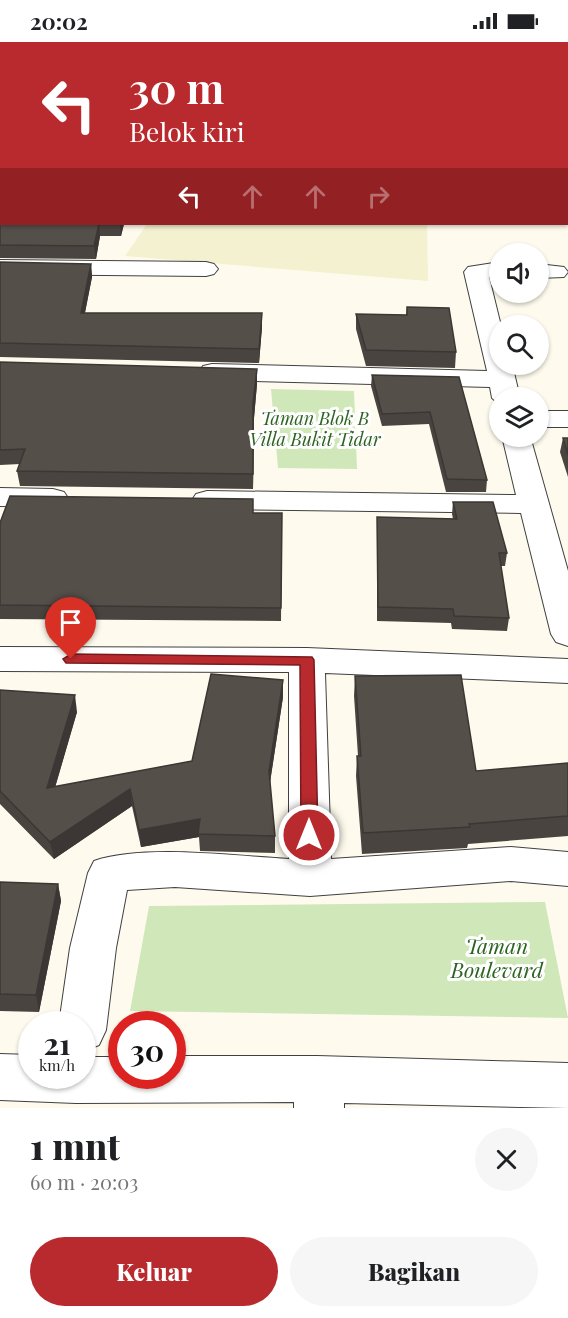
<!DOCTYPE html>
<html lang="id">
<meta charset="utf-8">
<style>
body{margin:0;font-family:"Playfair Display",serif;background:#f6f6f6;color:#202124;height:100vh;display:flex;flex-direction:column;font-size:22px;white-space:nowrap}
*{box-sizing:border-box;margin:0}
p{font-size:20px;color:#757577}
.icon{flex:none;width:33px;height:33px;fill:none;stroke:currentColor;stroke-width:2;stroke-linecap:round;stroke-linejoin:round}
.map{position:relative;height:1066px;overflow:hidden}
.drawer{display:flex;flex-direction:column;background:#fff;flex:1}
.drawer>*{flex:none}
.hud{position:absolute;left:0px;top:0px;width:568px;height:183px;box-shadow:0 2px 4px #0004;background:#b82a2e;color:#fff;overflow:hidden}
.controls{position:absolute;left:489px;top:201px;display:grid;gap:12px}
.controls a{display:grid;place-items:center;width:60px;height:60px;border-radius:50%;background:#fff;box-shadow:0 2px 4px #0004;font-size:30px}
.speed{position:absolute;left:18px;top:969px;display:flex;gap:12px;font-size:30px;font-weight:700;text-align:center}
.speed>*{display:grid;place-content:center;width:78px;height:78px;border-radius:50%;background:#fff;box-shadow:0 2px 4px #0004;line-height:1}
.speed small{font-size:15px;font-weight:400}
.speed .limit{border:9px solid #d22;background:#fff;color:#111}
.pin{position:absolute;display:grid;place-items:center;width:51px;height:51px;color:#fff;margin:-62px -26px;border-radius:50% 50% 50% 0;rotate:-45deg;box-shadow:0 0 6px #0007}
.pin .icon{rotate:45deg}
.me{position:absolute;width:66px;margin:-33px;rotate:0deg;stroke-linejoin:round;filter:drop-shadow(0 0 4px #0008)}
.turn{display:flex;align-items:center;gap:21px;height:126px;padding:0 30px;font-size:27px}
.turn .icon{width:78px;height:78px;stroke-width:2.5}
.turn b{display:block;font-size:42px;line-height:51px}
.lanes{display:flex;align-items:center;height:57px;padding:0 30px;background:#0003;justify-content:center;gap:30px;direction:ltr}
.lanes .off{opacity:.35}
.round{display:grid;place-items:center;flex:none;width:63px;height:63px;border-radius:32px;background:#f6f6f6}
.overview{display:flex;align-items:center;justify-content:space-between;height:102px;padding:0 30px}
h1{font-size:36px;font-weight:800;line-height:45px}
.primary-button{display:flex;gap:12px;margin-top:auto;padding:12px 30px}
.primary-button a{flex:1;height:69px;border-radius:36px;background:#b82a2e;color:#fff;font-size:24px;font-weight:800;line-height:69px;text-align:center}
.primary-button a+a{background:#f6f6f6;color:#202124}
.status{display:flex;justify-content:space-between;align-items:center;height:42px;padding:0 30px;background:#fff;direction:ltr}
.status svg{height:16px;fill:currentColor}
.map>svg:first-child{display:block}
</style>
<div class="status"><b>20:02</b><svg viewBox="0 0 49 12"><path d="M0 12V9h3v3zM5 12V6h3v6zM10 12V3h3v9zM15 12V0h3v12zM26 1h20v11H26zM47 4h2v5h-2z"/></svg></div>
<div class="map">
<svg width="568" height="1066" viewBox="0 0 568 1066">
<rect width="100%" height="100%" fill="#fefbee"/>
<path fill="#f3f1cf" d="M147,182H427L428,239L125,214Z"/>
<g fill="#d0e7b9">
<path d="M271,347L354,349L357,427L278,426Z"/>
<path d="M545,860L568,976L130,969L149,864Z"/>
</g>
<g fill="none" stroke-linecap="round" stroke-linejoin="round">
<g stroke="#404040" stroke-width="2">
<g id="minor">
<rect x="0" y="25" width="2" height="10"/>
<rect x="567" y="56" width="1" height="12"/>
<rect x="567" y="142" width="1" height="12"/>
<path d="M0,218L206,220L214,222L218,227L214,232L206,234L0,232Z"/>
<path d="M500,220V234L489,235L501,284H500V322H512L520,356H500V363L492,356L490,345L212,338L203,336L199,330L203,324L212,322L487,329L464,230L468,225Z"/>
<path d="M538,222L564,225L568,230L564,235L538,236Z"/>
<rect x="538" y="369" width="30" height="16"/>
<path d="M502,394H530L568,529V604L556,600L551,592L521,471L207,467L196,464L192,458L196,452L207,449L516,453Z"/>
<path d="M0,446L53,447L64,450L68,456L64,462L53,465L0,464Z"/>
<path d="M0,605L307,606L568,617V641L325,631L331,817L511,805L568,810V844L511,839L310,854L175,845L127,848L116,906L106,988L99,1003L82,1010V982H59L70,906L88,831L94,819C144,802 234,814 289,817V630L0,629Z"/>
<path d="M0,1012L32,1013V1034H82V1015H122V1034H172V1014H317L568,1021V1066L344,1061V1066H294V1060L76,1061L0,1058Z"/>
</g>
</g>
<use href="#minor" fill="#fff" fill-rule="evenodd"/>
</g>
<g fill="#494440">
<path d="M0,144L2,182H124L121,194H100L96,217L0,216Z"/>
<path d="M0,220L91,222L92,235L85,271L262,285L259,321L0,315Z"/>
<path d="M407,265L456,310L455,326L366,324L356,287V272L406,273Z"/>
<path d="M0,320L257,342L254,376L253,447L20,444L17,429L20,422L0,423Z"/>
<path d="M372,333L459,335L487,438L486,450H446L429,382L382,384L371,344Z"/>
<path d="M563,396H568V435L560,410Z"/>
<path d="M453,460L507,511L505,524H501L509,576L507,589L452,587L451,581L377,579V475L453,477L452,472Z"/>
<path d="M253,471H282L281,579L0,577V481Z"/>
<path d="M355,634L476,729L568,721V794L468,802L467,806L362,812L356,734L357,714H358L354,654Z"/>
<path d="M0,648L77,670L55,745L192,719L283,655L270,741L275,794V811L200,809L199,795L141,805L132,764L54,817L0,762Z"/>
<path d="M0,840L58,842L61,859L39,970L0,969Z"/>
</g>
<g fill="#3c3734">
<path d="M2,64V76H0V65Z"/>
<path d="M2,129V142H0V130Z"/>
<path d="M99,182L100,194L96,217L94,204Z"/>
<path d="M120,182H124L121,194Z"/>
<path d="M91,222L92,235L82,285L81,271Z"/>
<path d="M262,271V285L259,321V307Z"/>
<path d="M257,327V342L254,376L253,447V361Z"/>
<path d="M283,638V655L269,746V729Z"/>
<path d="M75,653L77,670L50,763L47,746Z"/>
<path d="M130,747L132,764L54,817L50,800Z"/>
<path d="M200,777L199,795L141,805L139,788Z"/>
<path d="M58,842L61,859L39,970L36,953Z"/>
</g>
<g fill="#554f4a" stroke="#3c3734" stroke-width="1.5">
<path d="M117,0H568V43H567V2H117Z"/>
<path d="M2,78V129L0,130V79Z"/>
<path d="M2,143V182H99L94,204L0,203V144Z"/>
<path d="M0,220L91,222L81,271H262L259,307L0,301Z"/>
<path d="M407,265L449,266L456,310L366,308L356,272L407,273Z"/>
<path d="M0,320L257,327L253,361V432L17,429L25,407L0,408Z"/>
<path d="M372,333L459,335L487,438L447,437L430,370L382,372Z"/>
<path d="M563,396H568V413Z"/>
<path d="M10,454L253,457V471H282L281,566L0,563V481Z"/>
<path d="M453,460H493L507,511H499L509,576L454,574L453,567L378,565L377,475L457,477Z"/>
<path d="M211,632L283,638L269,729L275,794L198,792L200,777L139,788L130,747L50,800L0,749V648L75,653L47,746L192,719Z"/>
<path d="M461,633L476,729L568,721V774L469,782L470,785L363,791L357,714H361L355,634Z"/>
<path d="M0,840L58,842L36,953L0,952Z"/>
</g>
<path fill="#b82a2e" stroke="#781b1e" stroke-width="1.5" d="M71,612L312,615L314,618L318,793L315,798L309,800L303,798L301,793L300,623L66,621L63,617Z"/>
<g text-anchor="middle" stroke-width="6" stroke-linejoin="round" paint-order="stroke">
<g font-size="18" font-style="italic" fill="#2c6320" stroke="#fff">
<text x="315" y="383">Taman Blok B<tspan x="315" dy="21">Villa Bukit Tidar</tspan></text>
</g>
<g font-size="21" font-style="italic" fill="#2c6320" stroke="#fff">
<text x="497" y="912">Taman<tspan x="497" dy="24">Boulevard</tspan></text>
</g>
</g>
</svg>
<div class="controls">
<a><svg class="icon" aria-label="sound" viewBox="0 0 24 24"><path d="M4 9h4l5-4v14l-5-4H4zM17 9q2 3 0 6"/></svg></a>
<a><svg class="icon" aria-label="search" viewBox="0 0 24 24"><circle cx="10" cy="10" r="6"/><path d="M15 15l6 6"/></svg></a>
<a><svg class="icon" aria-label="layers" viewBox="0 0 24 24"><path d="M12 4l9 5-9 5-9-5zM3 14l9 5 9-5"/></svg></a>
</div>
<div class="speed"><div>21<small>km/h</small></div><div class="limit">30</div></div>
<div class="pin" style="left:71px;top:617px;background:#d93025"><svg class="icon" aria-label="arrive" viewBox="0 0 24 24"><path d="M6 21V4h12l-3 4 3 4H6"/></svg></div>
<svg class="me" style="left:309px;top:793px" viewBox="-20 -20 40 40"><circle r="17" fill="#b82a2e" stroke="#fff" stroke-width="3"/><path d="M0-11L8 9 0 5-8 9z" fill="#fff"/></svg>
<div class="hud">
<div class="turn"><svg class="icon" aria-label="left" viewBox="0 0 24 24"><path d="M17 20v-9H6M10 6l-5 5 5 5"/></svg><div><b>30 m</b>Belok kiri</div></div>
<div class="lanes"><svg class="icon" aria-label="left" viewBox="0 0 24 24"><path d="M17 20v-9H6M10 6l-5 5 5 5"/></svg><svg class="icon off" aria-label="ahead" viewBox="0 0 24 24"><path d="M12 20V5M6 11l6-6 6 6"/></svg><svg class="icon off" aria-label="ahead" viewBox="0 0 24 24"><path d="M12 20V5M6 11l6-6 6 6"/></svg><svg class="icon off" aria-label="right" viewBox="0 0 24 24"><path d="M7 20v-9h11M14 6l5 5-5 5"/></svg></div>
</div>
</div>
<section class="drawer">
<div class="overview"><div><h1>1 mnt</h1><p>60 m · 20:03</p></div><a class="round"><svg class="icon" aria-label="close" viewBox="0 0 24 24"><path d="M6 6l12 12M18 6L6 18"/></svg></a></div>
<div class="primary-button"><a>Keluar</a><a>Bagikan</a></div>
</section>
